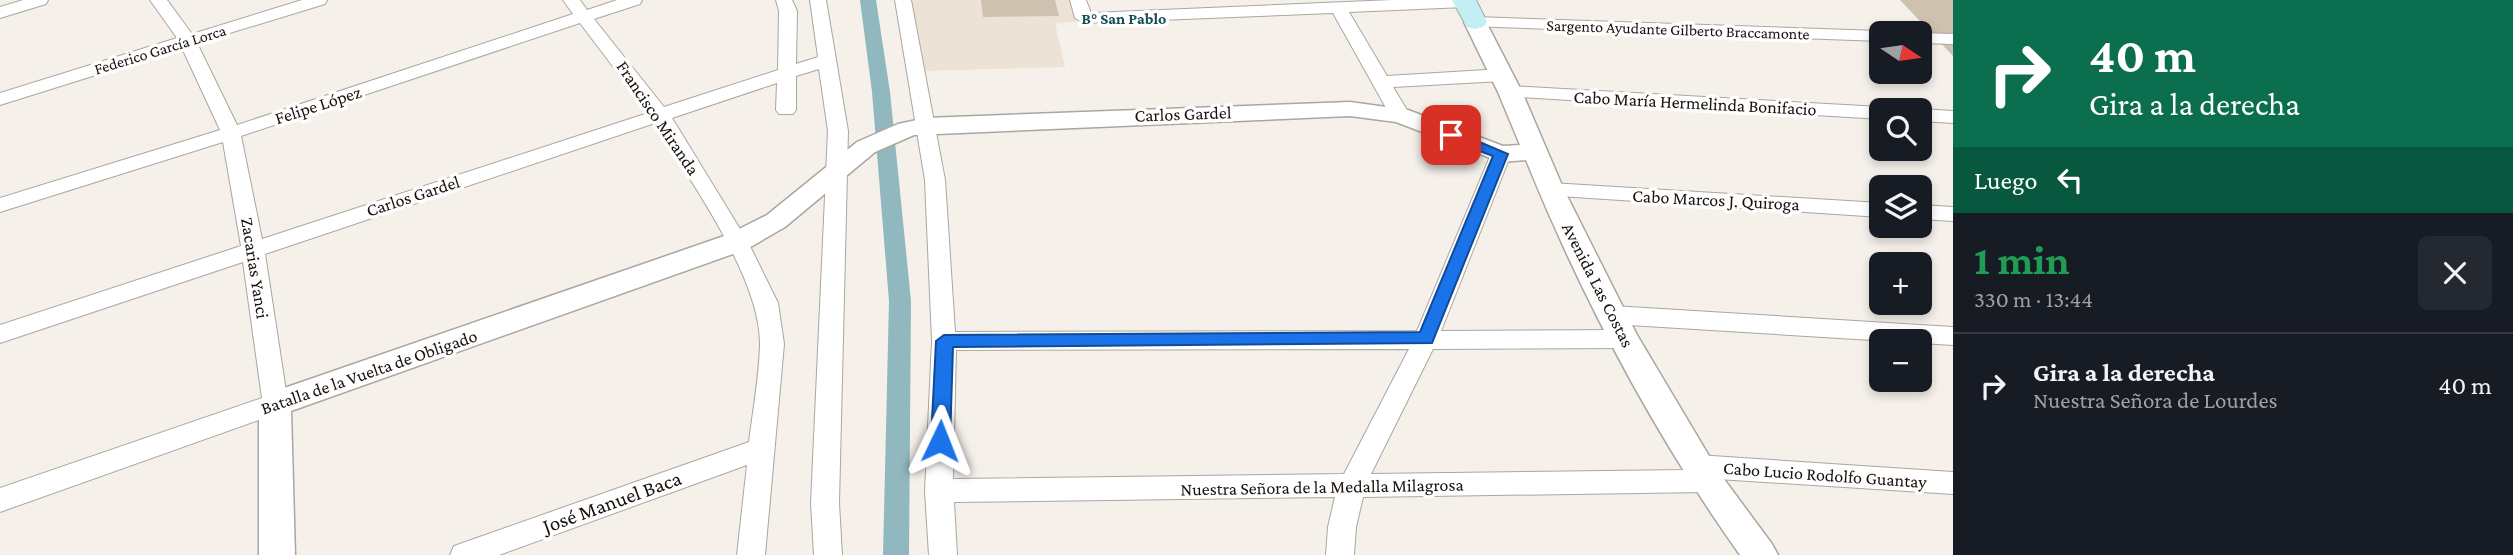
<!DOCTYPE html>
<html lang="es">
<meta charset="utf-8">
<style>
body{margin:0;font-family:"Crimson Pro",serif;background:#242831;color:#f1f3f6;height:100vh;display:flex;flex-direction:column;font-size:26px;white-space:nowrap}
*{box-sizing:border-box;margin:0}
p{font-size:23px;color:#9ea1a6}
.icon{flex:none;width:38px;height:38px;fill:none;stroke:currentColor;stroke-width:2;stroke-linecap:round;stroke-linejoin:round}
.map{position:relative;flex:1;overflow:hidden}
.details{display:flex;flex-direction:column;background:#171b24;width:560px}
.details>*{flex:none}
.guide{background:#0b6e4f;color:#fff;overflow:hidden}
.needle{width:46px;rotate:103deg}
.buttons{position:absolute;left:1869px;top:21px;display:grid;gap:14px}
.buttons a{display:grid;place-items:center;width:63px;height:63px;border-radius:10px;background:#171b24;box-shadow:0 4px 10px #0003;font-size:35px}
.pin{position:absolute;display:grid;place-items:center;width:60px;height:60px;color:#fff;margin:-30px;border-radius:14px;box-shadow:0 4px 10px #0006}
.me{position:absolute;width:77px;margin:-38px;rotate:2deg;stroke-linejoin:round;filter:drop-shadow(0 0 5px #0008)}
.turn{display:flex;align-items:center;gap:24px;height:147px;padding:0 21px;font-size:32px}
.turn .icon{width:91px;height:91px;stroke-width:2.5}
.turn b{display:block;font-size:49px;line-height:60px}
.then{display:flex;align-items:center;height:66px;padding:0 21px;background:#0003;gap:14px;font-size:26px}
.round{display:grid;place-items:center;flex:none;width:74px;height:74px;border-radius:10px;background:#242831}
.headline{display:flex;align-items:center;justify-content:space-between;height:119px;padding:0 21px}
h1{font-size:42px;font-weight:700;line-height:52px;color:#1e9e55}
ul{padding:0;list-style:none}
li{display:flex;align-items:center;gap:21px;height:105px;padding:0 21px;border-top:2px solid #363941}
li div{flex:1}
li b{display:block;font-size:26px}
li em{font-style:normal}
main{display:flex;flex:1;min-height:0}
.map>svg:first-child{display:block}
</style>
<main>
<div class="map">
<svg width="1953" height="555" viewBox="0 0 1953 555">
<rect width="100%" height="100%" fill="#f5f0ea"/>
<path fill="#ece2d6" d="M903,0H1075L1082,21L1055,23L1065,67L919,71Z"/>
<g fill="#cfc1b0">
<path d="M981,0H1055L1059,16L983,17Z"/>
<path d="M1900,0H1953V56Z"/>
</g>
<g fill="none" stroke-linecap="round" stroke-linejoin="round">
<path fill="#90b8be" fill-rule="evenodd" d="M860,0H876L890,92L911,301L909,555H883L889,301L872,92Z"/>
<g stroke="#aaa6a0" stroke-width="2">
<g id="minor">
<path d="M23,0H48L46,4L0,18V7Z"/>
<path d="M150,0H167L192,34L302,0H327L325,4L197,43L237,125L573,14L563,0H580L587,10L617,0H642L640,4L594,19L664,107L778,70L779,11L776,0H792L797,11L796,64L818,57L810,0H826L848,131L839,503L842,555H814L811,503L828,131L819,69L796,76V110L793,114H779L776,110L777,83L672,118L748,242L778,303L784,344L765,555H737L747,465L499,555H450L454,546L749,442C753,410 759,377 760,345C761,278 690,181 655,123L265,254L288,404L284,411L0,512V488L262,398L243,262L0,343V325L241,246L223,142L0,212V198L220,130L182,48L0,105V93L177,38ZM580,23L648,113L262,239L241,136Z"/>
<path d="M895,0H911L945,180L955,332L1417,331L1491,154L1494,150H1508L1511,154L1441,331L1624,330L1633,333L1636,339L1633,345L1624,348L1433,349L1371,474L1686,470L1684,466L1688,458L1697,455L1953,472V494L1718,479L1716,489L1706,492L1363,497L1356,527L1354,555H1326L1328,527L1335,497L954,502L957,555H929L925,491L932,341L925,180ZM1409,349L1344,474L953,479L956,350Z"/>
<path d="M1070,0H1086L1091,13L1392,0H1472L1471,6L1465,7L1349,12L1387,76L1502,69L1511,75L1502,81L1393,87L1410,115L1400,121L1390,115L1333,13L1084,23L1075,18Z"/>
<path d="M1475,17L1881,31L1888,33H1881V41L1469,26L1466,22L1469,18Z"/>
<path d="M1918,33H1920L1953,34V44L1920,43Z"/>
<path d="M1510,86L1881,107L1889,110H1881V119L1503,96L1501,92L1503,88Z"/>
<path d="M1920,109L1953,111V123L1920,121V110H1916Z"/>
<path d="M1551,183L1881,203V217L1544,195L1541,190L1544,185Z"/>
<path d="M1920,205L1953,207V221L1920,219Z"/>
<path d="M1613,306L1953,327V345L1613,324L1605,321L1601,315L1605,309Z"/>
</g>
</g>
<g stroke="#aaa6a0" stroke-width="3">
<path id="tertiary" d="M1475,16L1483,17L1486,22L1522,92L1564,190L1637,335L1718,471L1772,544L1778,555H1740C1654,434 1582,298 1526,160L1501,162L1396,122L1350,116L914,135L875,152L785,227L747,249L291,411L295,555H259V404L264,395L727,235L767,215L857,142L898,124L926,118L1350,102L1408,110L1503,146L1520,145L1498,92L1464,22L1467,17Z"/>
</g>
<g stroke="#aaa6a0" stroke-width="2">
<path id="secondary" d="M1452,0H1476L1487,22L1483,27L1475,29L1467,27Z"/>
</g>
<use href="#minor" fill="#fff" fill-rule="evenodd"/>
<use href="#tertiary" fill="#fff" fill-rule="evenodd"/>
<use href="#secondary" fill="#c2eef4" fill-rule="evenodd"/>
</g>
<path fill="#1a73e8" stroke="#114b97" stroke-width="2" d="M1451,130L1508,154L1432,343L953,347L950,441L947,446L940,449L934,446L931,441L936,341L944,335L1420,332L1493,156L1446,138V132Z"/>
<g text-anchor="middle" stroke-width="7" stroke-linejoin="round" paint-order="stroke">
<g font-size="16" font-weight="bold" fill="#124e56" stroke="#fffefd">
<text x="1124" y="24">B° San Pablo</text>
</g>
<g font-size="16" fill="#141210" stroke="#fffefd">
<text transform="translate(1678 29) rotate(2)" y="6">Sargento Ayudante Gilberto Braccamonte</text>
<text transform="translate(160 49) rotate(-17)" y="6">Federico García Lorca</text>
</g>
<g font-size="18" fill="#141210" stroke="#fffefd">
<text transform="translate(1695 103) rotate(3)" y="6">Cabo María Hermelinda Bonifacio</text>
<text transform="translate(318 105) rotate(-18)" y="6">Felipe López</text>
<text transform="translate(1183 114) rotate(-2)" y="6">Carlos Gardel</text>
<text transform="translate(658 118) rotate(56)" y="6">Francisco Miranda</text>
<text transform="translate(413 196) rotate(-18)" y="6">Carlos Gardel</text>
<text transform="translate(1716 200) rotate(3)" y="6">Cabo Marcos J. Quiroga</text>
<text transform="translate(255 268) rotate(81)" y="6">Zacarias Yanci</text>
<text transform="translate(1598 285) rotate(63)" y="6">Avenida Las Costas</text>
<text transform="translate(369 372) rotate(-19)" y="6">Batalla de la Vuelta de Obligado</text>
<text transform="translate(1825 475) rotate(4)" y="6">Cabo Lucio Rodolfo Guantay</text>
<text transform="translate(1322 487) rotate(-1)" y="6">Nuestra Señora de la Medalla Milagrosa</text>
</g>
<g font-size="21" fill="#141210" stroke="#fffefd">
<text transform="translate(612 502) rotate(-20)" y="7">José Manuel Baca</text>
</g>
</g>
</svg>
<div class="buttons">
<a><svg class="needle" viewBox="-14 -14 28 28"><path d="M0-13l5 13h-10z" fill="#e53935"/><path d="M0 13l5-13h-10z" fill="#9ea1a6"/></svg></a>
<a><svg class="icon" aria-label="search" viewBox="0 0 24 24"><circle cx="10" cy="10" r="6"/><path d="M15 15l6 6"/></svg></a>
<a><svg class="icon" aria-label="layers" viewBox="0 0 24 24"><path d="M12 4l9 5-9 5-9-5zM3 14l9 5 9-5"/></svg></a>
<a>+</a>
<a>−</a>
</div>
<div class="pin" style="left:1451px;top:135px;background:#d93025"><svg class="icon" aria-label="arrive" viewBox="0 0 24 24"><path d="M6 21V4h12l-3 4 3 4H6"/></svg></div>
<svg class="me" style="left:940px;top:441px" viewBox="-20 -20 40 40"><path d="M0-17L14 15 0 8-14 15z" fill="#1a73e8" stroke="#fff" stroke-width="4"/></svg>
</div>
<section class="details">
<div class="guide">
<div class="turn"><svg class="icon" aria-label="right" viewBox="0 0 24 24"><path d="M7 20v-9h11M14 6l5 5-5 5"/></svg><div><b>40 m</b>Gira a la derecha</div></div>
<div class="then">Luego<svg class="icon" aria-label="left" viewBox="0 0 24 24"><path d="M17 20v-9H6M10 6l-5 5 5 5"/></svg></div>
</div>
<div class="headline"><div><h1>1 min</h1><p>330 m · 13:44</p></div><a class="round"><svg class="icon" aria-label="close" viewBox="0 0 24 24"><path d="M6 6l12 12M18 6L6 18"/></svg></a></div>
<ul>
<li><svg class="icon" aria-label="right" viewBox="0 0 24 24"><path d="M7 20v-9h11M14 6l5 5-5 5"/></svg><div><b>Gira a la derecha</b><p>Nuestra Señora de Lourdes</p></div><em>40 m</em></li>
</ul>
</section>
</main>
